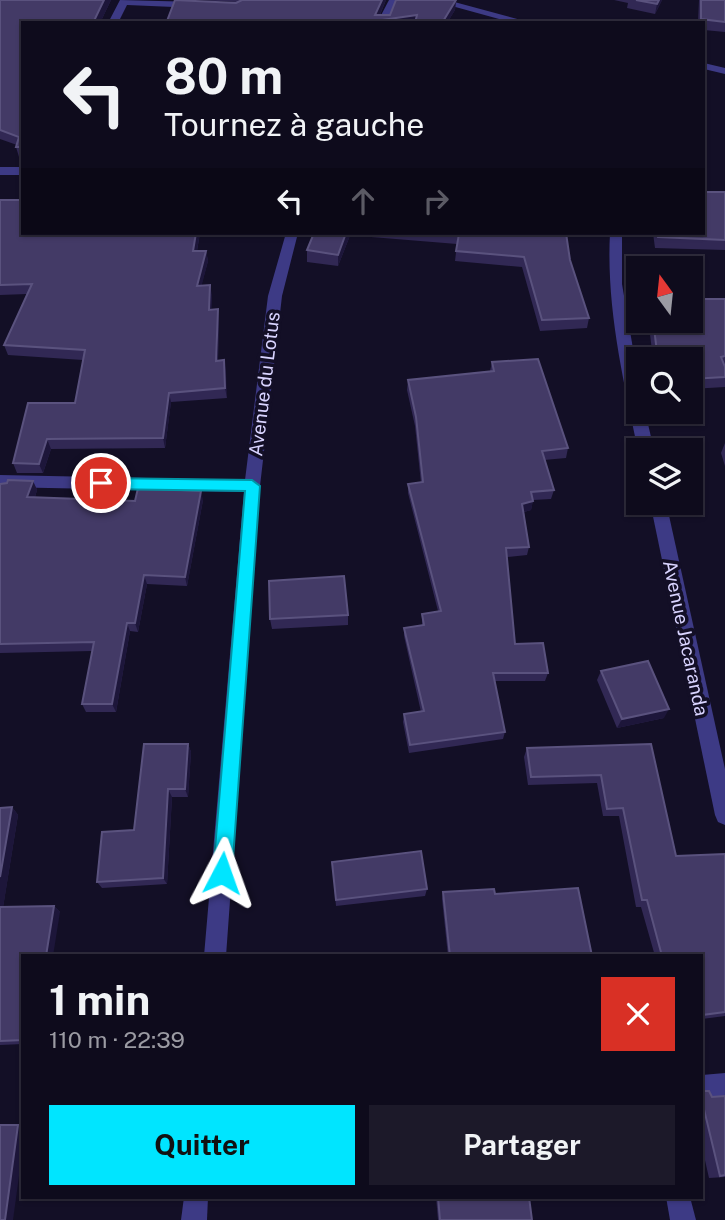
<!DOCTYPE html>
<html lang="fr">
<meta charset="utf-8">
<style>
body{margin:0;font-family:"Public Sans",sans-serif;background:#1c1929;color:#f1f3f6;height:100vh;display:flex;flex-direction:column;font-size:26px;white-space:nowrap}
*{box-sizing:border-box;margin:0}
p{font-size:23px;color:#9b9ba3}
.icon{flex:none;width:38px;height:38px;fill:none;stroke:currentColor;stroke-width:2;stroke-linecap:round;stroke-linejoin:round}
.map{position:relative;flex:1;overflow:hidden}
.sheet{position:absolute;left:21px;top:954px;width:682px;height:245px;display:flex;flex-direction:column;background:#0e0b1c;border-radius:0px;box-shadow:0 2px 5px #0004,0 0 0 2px #2e2b3b}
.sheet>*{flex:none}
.hud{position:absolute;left:21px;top:21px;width:684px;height:214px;border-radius:0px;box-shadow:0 2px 5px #0004,0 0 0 2px #2e2b3b;background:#0e0b1c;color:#f1f3f6;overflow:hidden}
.needle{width:46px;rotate:345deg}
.tools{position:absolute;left:626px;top:256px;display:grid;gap:14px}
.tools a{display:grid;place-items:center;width:77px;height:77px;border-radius:0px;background:#0e0b1c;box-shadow:0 2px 5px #0004,0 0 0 2px #2e2b3b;font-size:35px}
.pin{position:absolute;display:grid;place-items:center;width:60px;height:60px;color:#fff;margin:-30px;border:4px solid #fff;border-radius:50%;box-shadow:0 2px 7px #0007}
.me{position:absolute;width:77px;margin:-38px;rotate:4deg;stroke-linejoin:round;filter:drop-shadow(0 0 5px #0008)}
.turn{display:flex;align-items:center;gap:24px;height:147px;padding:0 28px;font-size:32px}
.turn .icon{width:91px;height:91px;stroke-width:2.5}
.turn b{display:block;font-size:49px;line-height:60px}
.lanes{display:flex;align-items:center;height:66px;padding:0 28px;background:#0003;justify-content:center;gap:35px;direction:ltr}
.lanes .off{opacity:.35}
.round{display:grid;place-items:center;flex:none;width:74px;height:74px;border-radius:0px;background:#1c1929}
.summary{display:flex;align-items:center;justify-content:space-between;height:119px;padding:0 28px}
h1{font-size:42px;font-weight:700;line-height:52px}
.action{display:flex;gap:14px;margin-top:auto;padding:14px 28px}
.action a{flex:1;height:80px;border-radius:0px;background:#00e5ff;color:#111;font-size:28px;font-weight:700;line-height:80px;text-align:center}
.action a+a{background:#1c1929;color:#f1f3f6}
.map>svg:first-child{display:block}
</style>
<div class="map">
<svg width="725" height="1220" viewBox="0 0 725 1220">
<rect width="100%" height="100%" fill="#130f26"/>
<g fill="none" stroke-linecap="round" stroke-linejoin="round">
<g fill="#3d3a85" fill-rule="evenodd">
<path d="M120,0L198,2L203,5L198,8L127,5L118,23H108Z"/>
<path d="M389,0H399L387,23H377Z"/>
<path d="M430,0H447L532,23H514Z"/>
<path d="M704,63L725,68V74L704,69Z"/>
<rect x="0" y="167" width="23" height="8"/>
<path d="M286,233H298L282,296L260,486L226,956H204L244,492L0,487V475L245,480L268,296Z"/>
<path d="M610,233H622V284L639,384V411H645L654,450H638C623,379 606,306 610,233Z"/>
<path d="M650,502H666L725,769V825L718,822L715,815Z"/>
<path d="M725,1073V1097L702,1099V1075Z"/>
<path d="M184,1197H208L207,1220H181Z"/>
<path d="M666,1197H690L696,1220H670Z"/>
</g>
</g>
<g fill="#312854">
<path d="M0,0H111L100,23H23V157H19L16,147L17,145L0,139Z"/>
<path d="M197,0H386L380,15H390L456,0L455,10L447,23H168L167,21L238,2Z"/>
<path d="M614,0H662L655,14L627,8L628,3Z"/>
<path d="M699,0H725V32L704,30V23H698Z"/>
<path d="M725,192V250L655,248L653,233H704Z"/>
<path d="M0,200L23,233H200L197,251H206L208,261L201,286L212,295L211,310L219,319L218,361L224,360L227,398L171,402L165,448L51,449L43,473H17L13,463L75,403L83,360L8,355L4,345L27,294L0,295Z"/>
<path d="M351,233L338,266L307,262V250Z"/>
<path d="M359,233H566L570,260L589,318L587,328L540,331L522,267L455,261L457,244L359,236Z"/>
<path d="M725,299V387L691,389V359H653L649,326L651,320H691Z"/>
<path d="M492,362L568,448L566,458L544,460L554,490L551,499L533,500L531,510L524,512L529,547L527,555L507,557L515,644L548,673L545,681H495L505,732L503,739L409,753L403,722L404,714L421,712L404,636V628L422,625V614L438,611L408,493V484L421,483L415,426L407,390L408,380L490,371Z"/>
<path d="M725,443V466L721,453Z"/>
<path d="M33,481L37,490L35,497L135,501L203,500L187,586L147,584L138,632L130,631L116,712H86L82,704L92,651L0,653V484Z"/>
<path d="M348,615V625L272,629L270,619Z"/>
<path d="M601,671L664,718L617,728L597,680Z"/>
<path d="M188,744L191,752L188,797H172L167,884L102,888L97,882L134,830Z"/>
<path d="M651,744L676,856L725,854V1016L702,1019V956H655L641,907H636L619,816H603L597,783L528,785L524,757L527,748Z"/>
<path d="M12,807L18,815L3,907L54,906L60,912L23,956V1044L0,1045V808Z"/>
<path d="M332,862L427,889L425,896L336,906Z"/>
<path d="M443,892L495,894L592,956H448L442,899Z"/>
<path d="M702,1091L712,1097L725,1096V1177L709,1178L702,1147Z"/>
<path d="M436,1197H529L532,1220H438Z"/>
</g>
<g fill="#1d163a">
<path d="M104,0H111L100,23H93Z"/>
<path d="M382,0H386L377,21L417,15V23H361L375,15Z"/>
<path d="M456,0L455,10L447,23H442Z"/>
<path d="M659,0H662L655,14L657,4Z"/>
<path d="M196,233H200L195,261L193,251Z"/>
<path d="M346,233H351L338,266V255Z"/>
<path d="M206,251L208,261L199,296L197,286Z"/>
<path d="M210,285L212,295L211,320L209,310Z"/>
<path d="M218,309L219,319L217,371L216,361Z"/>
<path d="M224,360L226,370L227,398L225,388Z"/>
<path d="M169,393L171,402L165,448L163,438Z"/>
<path d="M47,439L51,449L43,473L39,464Z"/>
<path d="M33,481L37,490L32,507L27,497Z"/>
<path d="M201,491L203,500L187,586L185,577Z"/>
<path d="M533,501L531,510L520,513L522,504Z"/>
<path d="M144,575L147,584L138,632L135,623Z"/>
<path d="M127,623L130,631L116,712L112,704Z"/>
<path d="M669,709L664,718L617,728L622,719Z"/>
<path d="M188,744L191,752L188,797L185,789Z"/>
<path d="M168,789L172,797L167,884L163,878Z"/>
<path d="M12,807L18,815L2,914L0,912V877Z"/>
<path d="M54,906L60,912L53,956H46Z"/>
<path d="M18,1125L23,1126V1147L13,1220H5Z"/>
</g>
<g fill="#433a66" stroke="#5a527e" stroke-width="2">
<path d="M0,0H104L93,23H23V147H16L19,137L0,130Z"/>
<path d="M175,0L236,3L242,0H382L375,15H390L396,0H456L442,23H415L417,15L361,23H207L167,21Z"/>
<path d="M636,0H659L657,4Z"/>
<path d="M701,0H725V22L701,19Z"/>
<path d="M704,192H725V240L658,237L657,233H704Z"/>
<path d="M0,200H23V233H196L193,251H206L197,286L210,285L209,310L218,309L216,361L224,360L225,388L169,393L163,438L47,439L39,464L13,463L28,403H75L85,350L4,345L32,284L0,285Z"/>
<path d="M314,233H346L338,255L307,250Z"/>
<path d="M443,233H566L570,260L589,318L542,320L524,257L456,251L459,234Z"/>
<path d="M691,299H725V356L721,357L725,367V377L691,379V359H660L657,352L653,320H691Z"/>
<path d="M538,359L568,448L542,451L554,490L531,492L533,501L522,504L529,547L506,548L515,644L543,643L548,673H493L505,732L410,745L404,714L424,711L404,628L424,625L422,614L441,611L408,484L423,482L416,417L408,380L494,371L492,362Z"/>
<path d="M8,480L33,481L27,497L135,501L138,488L201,491L185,577L144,575L135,623H127L112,704H82L94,642L0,644V484L7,483Z"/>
<path d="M344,576L348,615L270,619L269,581Z"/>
<path d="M648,661L669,709L622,719L601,671Z"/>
<path d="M144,744H188L185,789H168L163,878L97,882L102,832L134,830Z"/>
<path d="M651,744L676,856L725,854V1012L702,1015V956H662L647,900H642L623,808L607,809L601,775L531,777L527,748Z"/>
<path d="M12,807L0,877V808Z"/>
<path d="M421,851L427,889L336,900L332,862Z"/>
<path d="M578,888L592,956H450L443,892L494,889L495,894Z"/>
<path d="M54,906L46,956H23V1040L0,1041V907Z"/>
<path d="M702,1091H709L712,1097L725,1096V1175L720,1176L702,1101Z"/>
<path d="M0,1125H18L5,1220H0Z"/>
<path d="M438,1197H529L532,1220H440Z"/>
</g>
<path fill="#00e5ff" stroke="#0095a6" stroke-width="2" d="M101,478L252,480L260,486L232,873L229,879L222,882L215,879L213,873L245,491L101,489L94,483Z"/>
<g text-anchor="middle" stroke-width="7" stroke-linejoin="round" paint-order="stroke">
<g font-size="19" fill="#d9d4ff" stroke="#130f26">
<text transform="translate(264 384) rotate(-83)" y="7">Avenue du Lotus</text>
<text transform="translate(686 638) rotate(78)" y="7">Avenue Jacaranda</text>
</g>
</g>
</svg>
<div class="tools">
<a><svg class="needle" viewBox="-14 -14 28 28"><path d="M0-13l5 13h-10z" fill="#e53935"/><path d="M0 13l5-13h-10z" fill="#9b9ba3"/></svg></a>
<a><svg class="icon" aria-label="search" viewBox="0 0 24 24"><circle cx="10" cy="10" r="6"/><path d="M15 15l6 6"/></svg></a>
<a><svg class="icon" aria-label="layers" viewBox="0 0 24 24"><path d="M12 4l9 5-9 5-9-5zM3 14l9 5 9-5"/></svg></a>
</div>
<div class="pin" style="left:101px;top:483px;background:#d93025"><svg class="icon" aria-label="arrive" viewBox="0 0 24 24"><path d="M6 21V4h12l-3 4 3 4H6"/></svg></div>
<svg class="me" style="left:222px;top:873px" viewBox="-20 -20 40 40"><path d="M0-17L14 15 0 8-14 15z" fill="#00e5ff" stroke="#fff" stroke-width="4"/></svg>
<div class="hud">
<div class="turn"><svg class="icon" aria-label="left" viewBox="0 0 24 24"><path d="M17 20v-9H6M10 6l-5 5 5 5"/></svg><div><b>80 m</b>Tournez à gauche</div></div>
<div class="lanes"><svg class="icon" aria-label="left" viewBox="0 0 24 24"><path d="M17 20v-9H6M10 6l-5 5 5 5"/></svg><svg class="icon off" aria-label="ahead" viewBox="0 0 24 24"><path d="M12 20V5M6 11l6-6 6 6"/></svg><svg class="icon off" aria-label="right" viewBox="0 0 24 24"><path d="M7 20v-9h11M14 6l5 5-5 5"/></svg></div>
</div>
<section class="sheet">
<div class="summary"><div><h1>1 min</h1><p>110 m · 22:39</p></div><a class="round" style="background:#d93025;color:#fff"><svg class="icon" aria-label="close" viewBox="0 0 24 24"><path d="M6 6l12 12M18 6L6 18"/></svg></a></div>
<div class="action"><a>Quitter</a><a>Partager</a></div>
</section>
</div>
